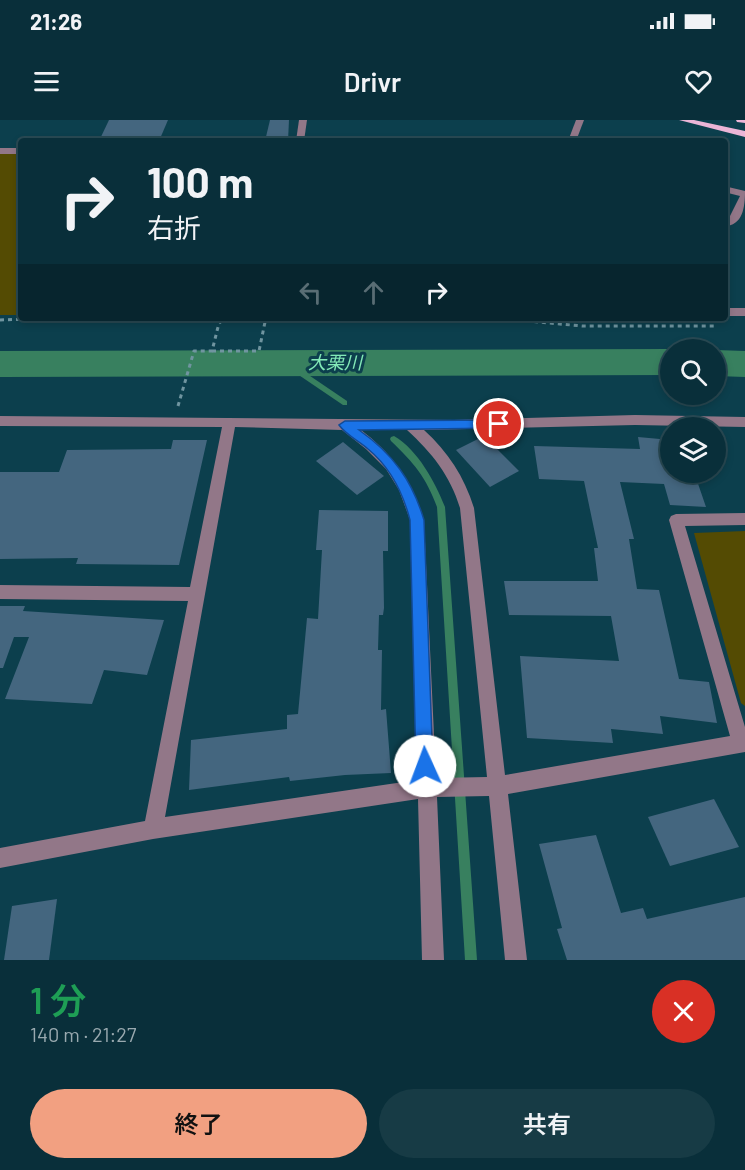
<!DOCTYPE html>
<html lang="ja">
<meta charset="utf-8">
<style>
body{margin:0;font-family:Barlow,"Noto Sans JP",sans-serif;background:#173b45;color:#f1f3f6;height:100vh;display:flex;flex-direction:column;font-size:22px;white-space:nowrap}
*{box-sizing:border-box;margin:0}
p{font-size:20px;color:#99a9af}
.icon{flex:none;width:33px;height:33px;fill:none;stroke:currentColor;stroke-width:2;stroke-linecap:round;stroke-linejoin:round}
.map{position:relative;height:840px;overflow:hidden}
.details{display:flex;flex-direction:column;background:#092f3a;flex:1}
.details>*{flex:none}
.guide{position:absolute;left:18px;top:18px;width:710px;height:183px;border-radius:6px;box-shadow:0 3px 9px #0003,0 0 0 2px #294a54;background:#092f3a;color:#f1f3f6;overflow:hidden}
.fabs{position:absolute;left:660px;top:219px;display:grid;gap:12px}
.fabs a{display:grid;place-items:center;width:66px;height:66px;border-radius:50%;background:#092f3a;box-shadow:0 3px 9px #0003,0 0 0 2px #294a54;font-size:30px}
.pin{position:absolute;display:grid;place-items:center;width:51px;height:51px;color:#fff;margin:-26px;border:3px solid #fff;border-radius:50%;box-shadow:0 2px 6px #0007}
.me{position:absolute;width:66px;margin:-33px;rotate:358deg;stroke-linejoin:round;filter:drop-shadow(0 0 4px #0008)}
.turn{display:flex;align-items:center;gap:21px;height:126px;padding:0 30px;font-size:27px}
.turn .icon{width:78px;height:78px;stroke-width:2.5}
.turn b{display:block;font-size:42px;line-height:51px}
.lanes{display:flex;align-items:center;height:57px;padding:0 30px;background:#0003;justify-content:center;gap:30px;direction:ltr}
.lanes .off{opacity:.35}
.round{display:grid;place-items:center;flex:none;width:63px;height:63px;border-radius:32px;background:#173b45}
.overview{display:flex;align-items:center;justify-content:space-between;height:102px;padding:0 30px}
h1{font-size:36px;font-weight:600;line-height:45px;color:#1e9e55}
.action{display:flex;gap:12px;margin-top:auto;padding:12px 30px}
.action a{flex:1;height:69px;border-radius:36px;background:#f2a081;color:#111;font-size:24px;font-weight:600;line-height:69px;text-align:center}
.action a+a{background:#173b45;color:#f1f3f6}
.status{display:flex;justify-content:space-between;align-items:center;height:42px;padding:0 30px;background:#092f3a;direction:ltr}
.status svg{height:16px;fill:currentColor}
header{display:flex;justify-content:space-between;align-items:center;height:78px;padding:0 30px;background:#092f3a;font-size:27px;font-weight:600}
.map>svg:first-child{display:block}
</style>
<div class="status"><b>21:26</b><svg viewBox="0 0 49 12"><path d="M0 12V9h3v3zM5 12V6h3v6zM10 12V3h3v9zM15 12V0h3v12zM26 1h20v11H26zM47 4h2v5h-2z"/></svg></div>
<header><svg class="icon" aria-label="menu" viewBox="0 0 24 24"><path d="M4 6h16M4 12h16M4 18h16"/></svg>Drivr<svg class="icon" aria-label="heart" viewBox="0 0 24 24"><path d="M12 20l-8-8c-3-5 5-10 8-4 3-6 11-1 8 4z"/></svg></header>
<div class="map">
<svg width="745" height="840" viewBox="0 0 745 840">
<rect width="100%" height="100%" fill="#0c3f4d"/>
<g fill="#544b03">
<rect x="0" y="34" width="21" height="161"/>
<path d="M745,411V586L741,583L694,413Z"/>
</g>
<g fill="none" stroke-linecap="round" stroke-linejoin="round">
<g fill="#38805f" fill-rule="evenodd">
<path d="M284,241H288L347,281V285H343L284,245Z"/>
<path d="M394,316C418,330 435,362 445,387L477,840H465L437,387C426,357 414,343 391,321L390,319L391,317Z"/>
</g>
<g fill="#38805f" fill-rule="evenodd">
<path d="M670,229L673,230H670V255L0,257V231Z"/>
<path d="M716,230L745,231V257L716,256Z"/>
</g>
</g>
<g fill="#44667f">
<path d="M109,0H168L159,21H99Z"/>
<path d="M270,0H289L288,21H265Z"/>
<path d="M484,316L519,351L490,367L456,330Z"/>
<path d="M638,317L660,319L667,352H694L706,387L670,385L664,364L620,362L634,419H629L637,469L659,470L679,559L709,562L717,603L660,596L663,614L611,609L613,623L527,618L520,536L619,541L611,496L509,495L504,461H598L594,428H598L584,361L539,359L534,326L640,329Z"/>
<path d="M173,320H207L179,445L76,444L78,438L0,439V352H59L67,330L171,329Z"/>
<path d="M343,322L384,356L357,375L316,341Z"/>
<path d="M319,390L388,391V431H383L384,488L383,495H379L378,530H382L381,590L386,589L391,653L345,655L290,661L289,657L189,670L191,620L287,609V595L298,594L307,498L318,499L322,430H316Z"/>
<path d="M0,486H25L23,491L164,500L147,555L104,550L92,584L5,579L29,517H14L3,548H0Z"/>
<path d="M714,679L739,727L670,746L648,697Z"/>
<path d="M596,715L621,793L643,788L647,799L745,777V840H567L557,809L562,808L539,724Z"/>
<path d="M57,779L49,840H4L12,786Z"/>
</g>
<g fill="none" stroke-linecap="round" stroke-linejoin="round">
<g stroke="#7095a0" stroke-width="3" stroke-dasharray="4 4" stroke-linecap="butt">
<path d="M422,198L517,200L582,206H714"/>
<path d="M0,200L63,198"/>
<path d="M212,231H259L265,202L258,198"/>
<path d="M178,286L194,231H212L219,203L226,198"/>
</g>
<g fill="#927788" fill-rule="evenodd">
<path d="M299,0H307L304,21H296Z"/>
<path d="M576,0H584L576,21H568Z"/>
<rect x="0" y="28" width="21" height="6"/>
<path d="M724,66L745,71C745,87 743,106 724,106V100H728L740,76L724,72Z"/>
<rect x="724" y="188" width="21" height="8"/>
<path d="M635,295L745,297V307L635,305L424,310C448,332 464,356 474,388L505,655L730,616L669,400L671,396L676,394L745,393V405L685,406L745,607V632L508,674L527,840H505L489,676L437,677L444,840H422L418,679L153,719L0,748V728L145,701L188,481L0,479V465L190,467L222,307L0,306V296L454,300ZM235,307L342,310L366,329L386,349L399,370L410,400L417,660L165,697ZM361,310H407C432,333 450,355 460,388L487,657L436,658L424,400C412,362 393,334 361,310Z"/>
</g>
<g fill="#ebb5d7" fill-rule="evenodd">
<path d="M679,0H694L745,11V17Z"/>
<path d="M736,0H745V3L737,2Z"/>
</g>
</g>
<path fill="#1a73e8" stroke="#114b97" stroke-width="1.5" d="M499,300L505,304L499,308L359,310C393,334 412,360 424,400L433,646L431,652L425,655L419,652L416,646L410,400C403,373 390,347 368,329C359,321 346,315 339,305L345,301Z"/>
<g text-anchor="middle" stroke-width="6" stroke-linejoin="round" paint-order="stroke">
<g font-size="18" font-style="italic" fill="#83e9b7" stroke="#0c3f4d">
<text x="335" y="249">大栗川</text>
</g>
</g>
</svg>
<div class="fabs">
<a><svg class="icon" aria-label="search" viewBox="0 0 24 24"><circle cx="10" cy="10" r="6"/><path d="M15 15l6 6"/></svg></a>
<a><svg class="icon" aria-label="layers" viewBox="0 0 24 24"><path d="M12 4l9 5-9 5-9-5zM3 14l9 5 9-5"/></svg></a>
</div>
<div class="pin" style="left:499px;top:304px;background:#d93025"><svg class="icon" aria-label="arrive" viewBox="0 0 24 24"><path d="M6 21V4h12l-3 4 3 4H6"/></svg></div>
<svg class="me" style="left:425px;top:646px" viewBox="-20 -20 40 40"><circle r="19" fill="#fff"/><path d="M0-13L10 11 0 6-10 11z" fill="#1a73e8"/></svg>
<div class="guide">
<div class="turn"><svg class="icon" aria-label="right" viewBox="0 0 24 24"><path d="M7 20v-9h11M14 6l5 5-5 5"/></svg><div><b>100 m</b>右折</div></div>
<div class="lanes"><svg class="icon off" aria-label="left" viewBox="0 0 24 24"><path d="M17 20v-9H6M10 6l-5 5 5 5"/></svg><svg class="icon off" aria-label="ahead" viewBox="0 0 24 24"><path d="M12 20V5M6 11l6-6 6 6"/></svg><svg class="icon" aria-label="right" viewBox="0 0 24 24"><path d="M7 20v-9h11M14 6l5 5-5 5"/></svg></div>
</div>
</div>
<section class="details">
<div class="overview"><div><h1>1 分</h1><p>140 m · 21:27</p></div><a class="round" style="background:#d93025;color:#fff"><svg class="icon" aria-label="close" viewBox="0 0 24 24"><path d="M6 6l12 12M18 6L6 18"/></svg></a></div>
<div class="action"><a>終了</a><a>共有</a></div>
</section>
